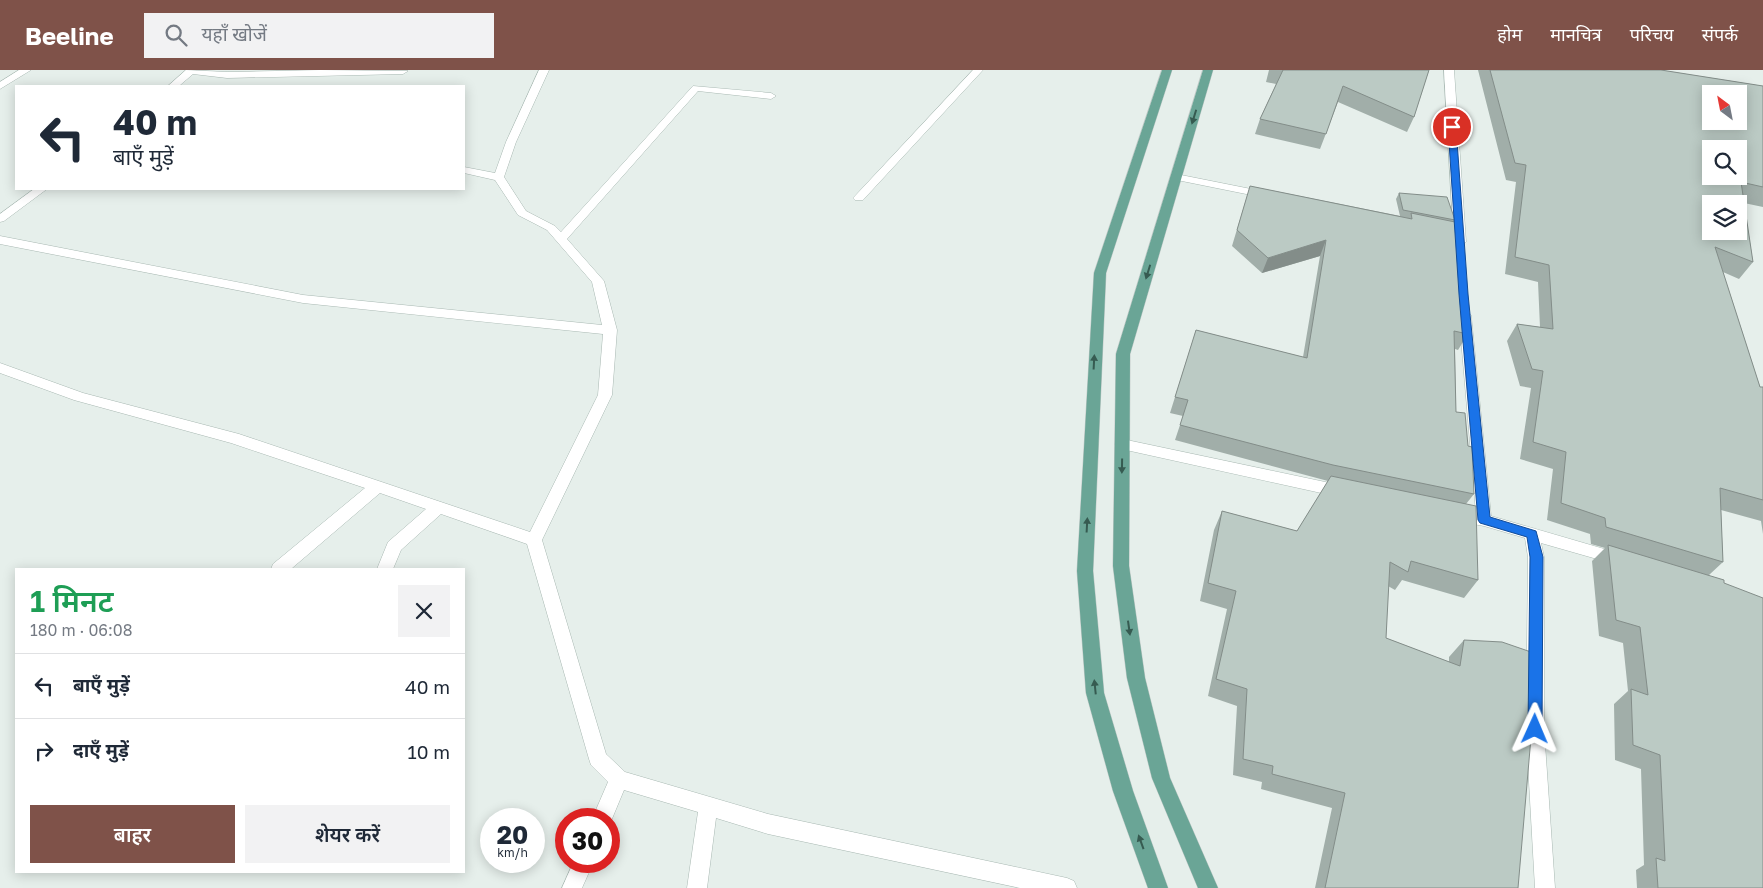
<!DOCTYPE html>
<html lang="hi">
<meta charset="utf-8">
<style>
body{margin:0;font-family:"Golos Text","Noto Sans Devanagari",sans-serif;background:#f2f2f3;color:#1f2937;height:100vh;display:flex;flex-direction:column;font-size:19px;white-space:nowrap}
*{box-sizing:border-box;margin:0}
p{font-size:16px;color:#747a83}
.icon{flex:none;width:28px;height:28px;fill:none;stroke:currentColor;stroke-width:2;stroke-linecap:round;stroke-linejoin:round}
.map{position:relative;flex:1;overflow:hidden}
.drawer{position:absolute;left:15px;top:498px;width:450px;height:305px;display:flex;flex-direction:column;background:#fff;border-radius:0px;box-shadow:0 2px 12px #0003}
.drawer>*{flex:none}
.banner{position:absolute;left:15px;top:15px;width:450px;height:105px;border-radius:0px;box-shadow:0 2px 12px #0003;background:#fff;color:#1f2937;overflow:hidden}
.needle{width:32px;rotate:328deg}
.controls{position:absolute;left:1702px;top:15px;display:grid;gap:10px}
.controls a{display:grid;place-items:center;width:45px;height:45px;border-radius:0px;background:#fff;box-shadow:0 2px 12px #0003;font-size:25px}
.speed{position:absolute;left:480px;top:738px;display:flex;gap:10px;font-size:25px;font-weight:700;text-align:center}
.speed>*{display:grid;place-content:center;width:65px;height:65px;border-radius:50%;background:#fff;box-shadow:0 2px 12px #0003;line-height:1}
.speed small{font-size:12px;font-weight:400}
.speed .limit{border:8px solid #d22;background:#fff;color:#111}
.pin{position:absolute;display:grid;place-items:center;width:42px;height:42px;color:#fff;margin:-21px;border:2px solid #fff;border-radius:50%;box-shadow:0 1px 5px #0007}
.me{position:absolute;width:55px;margin:-28px;rotate:1deg;stroke-linejoin:round;filter:drop-shadow(0 0 4px #0008)}
.turn{display:flex;align-items:center;gap:18px;height:105px;padding:0 15px;font-size:22px}
.turn .icon{width:65px;height:65px;stroke-width:2.5}
.turn b{display:block;font-size:35px;line-height:42px}
.round{display:grid;place-items:center;flex:none;width:52px;height:52px;border-radius:0px;background:#f2f2f3}
.head{display:flex;align-items:center;justify-content:space-between;height:85px;padding:0 15px}
h1{font-size:30px;font-weight:600;line-height:38px;color:#1e9e55}
.cta{display:flex;gap:10px;margin-top:auto;padding:10px 15px}
.cta a{flex:1;height:58px;border-radius:0px;background:#7f5249;color:#fff;font-size:20px;font-weight:600;line-height:58px;text-align:center}
.cta a+a{background:#f2f2f3;color:#1f2937}
ul{padding:0;list-style:none}
li{display:flex;align-items:center;gap:15px;height:65px;padding:0 15px;border-top:1px solid #e0e1e3}
li div{flex:1}
li b{display:block;font-size:19px}
li em{font-style:normal}
header{display:flex;align-items:center;gap:30px;box-sizing:border-box;height:70px;padding:0 25px;background:#7f5249;color:#fff}
header strong{font-size:24px}
nav{display:flex;gap:28px;margin-inline-start:auto;font-size:18px}
.search{width:350px;height:45px;background:#f2f2f3;display:flex;align-items:center;gap:12px;box-sizing:border-box;padding:0 18px;border-radius:0px;color:#747a83;font-size:19px}
.map>svg:first-child{display:block}
</style>
<header>
<strong>Beeline</strong>
<div class="search"><svg class="icon" aria-label="search" viewBox="0 0 24 24"><circle cx="10" cy="10" r="6"/><path d="M15 15l6 6"/></svg>यहाँ खोजें</div>
<nav><a>होम</a><a>मानचित्र</a><a>परिचय</a><a>संपर्क</a></nav>
</header>
<div class="map">
<svg width="1763" height="818" viewBox="0 0 1763 818">
<rect width="100%" height="100%" fill="#e6efeb"/>
<g fill="none" stroke-linecap="round" stroke-linejoin="round">
<g stroke="#a8b8b2" stroke-width="1">
<g id="street">
<path d="M19,0H31L0,19V12Z"/>
<path d="M186,0L227,2L320,0L408,1L403,4L227,8L193,4L179,16H168Z"/>
<path d="M539,0H549L516,72L504,107L526,141L555,156L561,162L693,16L771,23L776,26L771,29L698,21L567,169L604,211L617,260L612,325L542,470L606,684L625,702L768,744L1067,808L1074,811L1077,818H1020L768,764L716,748L707,818H687L698,742L624,720L609,756V749H592L608,712L591,695L589,689L527,474L441,444L401,480L393,499H377L388,472L426,439L380,423L291,499H271L273,494L365,418L231,373L74,330L0,303V293L83,323L239,364L530,462L598,325L603,264L303,233L0,174V166L303,225L602,255L592,212L547,160L518,145L495,110L464,103V97L495,103L506,72Z"/>
<path d="M973,0H983L863,130H855L853,128L855,126Z"/>
<path d="M1444,0H1454L1466,172L1460,176L1454,172Z"/>
<path d="M1176,104L1266,122L1272,125L1266,128L1172,109L1171,107Z"/>
<path d="M34,119H47L4,151L0,152V144Z"/>
<path d="M1465,241L1471,245L1491,446L1618,483L1624,484L1626,489L1624,494L1618,495L1541,473L1544,487V659L1555,818H1535L1526,659L1528,487L1525,468L1484,456L1452,450L1449,446L1452,442L1457,440L1476,443L1459,245Z"/>
<path d="M1122,369L1344,416L1349,418L1352,422L1349,426L1344,428L1117,378L1115,374L1117,370Z"/>
<path d="M574,791H594L582,818H562Z"/>
</g>
</g>
<g stroke="#c2cac8" stroke-width="1">
<g id="primary">
<path d="M1162,0H1172L1106,203L1093,501L1104,623L1133,721L1168,818H1148L1113,721L1086,623L1077,501L1094,203Z"/>
<path d="M1203,0H1213L1130,284L1129,496L1145,608L1170,708L1218,818H1198L1152,708L1127,608L1113,496L1116,284Z"/>
</g>
</g>
<use href="#street" fill="#fff" fill-rule="evenodd"/>
<use href="#primary" fill="#6aa596" fill-rule="evenodd"/>
</g>
<g fill="#a1aea9">
<path d="M1269,0H1429L1414,47L1407,62L1338,32L1320,79L1255,64L1260,49L1276,14L1266,12Z"/>
<path d="M1478,0H1661L1763,16V137L1744,133L1753,192L1739,209L1723,202L1760,317H1763V464L1761,451L1721,440L1723,492L1709,505L1763,818H1637L1636,800L1644,795L1641,699L1615,690L1614,634L1628,621L1623,573L1599,566L1592,491L1605,478L1591,474L1590,464L1547,450L1553,399L1520,389L1531,318L1520,316L1507,271L1517,254L1540,257L1538,212L1505,204L1516,112L1506,110Z"/>
<path d="M1250,116L1400,146L1396,129L1399,123L1455,150L1454,152L1468,264L1458,280L1455,279L1456,342L1468,376L1474,424L1466,434L1478,510L1464,528L1402,510L1395,520L1388,516L1386,568L1449,592V587L1464,570L1518,818H1315L1332,738L1261,719L1262,712L1233,705L1237,636L1208,626L1227,539L1200,531L1214,460L1222,441L1297,461L1328,411L1175,370L1183,346L1170,343L1196,260L1303,287L1320,186L1262,203L1232,176Z"/>
</g>
<path fill="#838d89" d="M1326,170L1320,186L1262,203L1268,188Z"/>
<g fill="#bbcac4" stroke="#838d89" fill-rule="evenodd">
<path d="M1283,0H1429L1414,47L1343,16L1326,64L1260,49Z"/>
<path d="M1490,0H1661L1763,16V117L1741,112L1753,192L1715,177L1760,317H1763V430L1720,418L1723,492L1606,457L1605,448L1561,433L1566,382L1533,372L1543,301L1532,299L1517,254L1553,259L1549,195L1515,187L1526,95L1515,93ZM1711,24H1739V51H1711ZM1711,79H1739V106H1711ZM1711,134H1739V161H1711Z"/>
<path d="M1250,116L1412,149L1411,143L1460,153L1468,234V264L1454,261L1456,342L1465,343L1468,376L1472,377L1474,424L1333,395L1180,355L1188,330L1175,327L1196,260L1307,288L1326,170L1268,188L1237,160Z"/>
<path d="M1399,123L1447,127L1455,150L1403,140Z"/>
<path d="M1331,406L1476,436L1478,510L1411,491L1408,502L1390,492L1386,568L1460,596L1464,570L1502,572L1531,582L1535,621L1518,818H1325L1345,723L1272,704L1273,696L1243,689L1247,619L1216,609L1236,521L1208,513L1222,441L1297,461Z"/>
<path d="M1608,475L1724,510V513L1763,528V818H1658L1656,788L1665,791L1660,685L1633,675L1631,619L1648,625L1640,557L1616,550Z"/>
</g>
<defs><path id="oneway-solid" d="M-6-.8H1V-3.2L6.5 0L1 3.2V.8H-6Z" transform="scale(1.25)"/></defs>
<g fill="#365b51">
<use href="#oneway-solid" transform="translate(1194 47) rotate(107)"/>
<use href="#oneway-solid" transform="translate(1148 202) rotate(107)"/>
<use href="#oneway-solid" transform="translate(1094 292) rotate(-87)"/>
<use href="#oneway-solid" transform="translate(1122 396) rotate(91)"/>
<use href="#oneway-solid" transform="translate(1087 455) rotate(-87)"/>
<use href="#oneway-solid" transform="translate(1129 558) rotate(82)"/>
<use href="#oneway-solid" transform="translate(1095 617) rotate(-96)"/>
<use href="#oneway-solid" transform="translate(1141 772) rotate(-110)"/>
</g>
<path fill="#1a73e8" stroke="#114b97" d="M1452,55L1456,57L1468,224L1490,447L1536,461L1543,487L1542,659L1540,663L1535,665L1530,663L1528,659L1530,487L1527,467L1480,453L1478,450L1459,224L1448,57Z"/>
</svg>
<div class="controls">
<a><svg class="needle" viewBox="-14 -14 28 28"><path d="M0-13l5 13h-10z" fill="#e53935"/><path d="M0 13l5-13h-10z" fill="#747a83"/></svg></a>
<a><svg class="icon" aria-label="search" viewBox="0 0 24 24"><circle cx="10" cy="10" r="6"/><path d="M15 15l6 6"/></svg></a>
<a><svg class="icon" aria-label="layers" viewBox="0 0 24 24"><path d="M12 4l9 5-9 5-9-5zM3 14l9 5 9-5"/></svg></a>
</div>
<div class="speed"><div>20<small>km/h</small></div><div class="limit">30</div></div>
<div class="pin" style="left:1452px;top:57px;background:#d93025"><svg class="icon" aria-label="arrive" viewBox="0 0 24 24"><path d="M6 21V4h12l-3 4 3 4H6"/></svg></div>
<svg class="me" style="left:1535px;top:659px" viewBox="-20 -20 40 40"><path d="M0-17L14 15 0 8-14 15z" fill="#1a73e8" stroke="#fff" stroke-width="4"/></svg>
<div class="banner">
<div class="turn"><svg class="icon" aria-label="left" viewBox="0 0 24 24"><path d="M17 20v-9H6M10 6l-5 5 5 5"/></svg><div><b>40 m</b>बाएँ मुड़ें</div></div>
</div>
<section class="drawer">
<div class="head"><div><h1>1 मिनट</h1><p>180 m · 06:08</p></div><a class="round"><svg class="icon" aria-label="close" viewBox="0 0 24 24"><path d="M6 6l12 12M18 6L6 18"/></svg></a></div>
<ul>
<li><svg class="icon" aria-label="left" viewBox="0 0 24 24"><path d="M17 20v-9H6M10 6l-5 5 5 5"/></svg><div><b>बाएँ मुड़ें</b></div><em>40 m</em></li>
<li><svg class="icon" aria-label="right" viewBox="0 0 24 24"><path d="M7 20v-9h11M14 6l5 5-5 5"/></svg><div><b>दाएँ मुड़ें</b></div><em>10 m</em></li>
</ul>
<div class="cta"><a>बाहर</a><a>शेयर करें</a></div>
</section>
</div>
